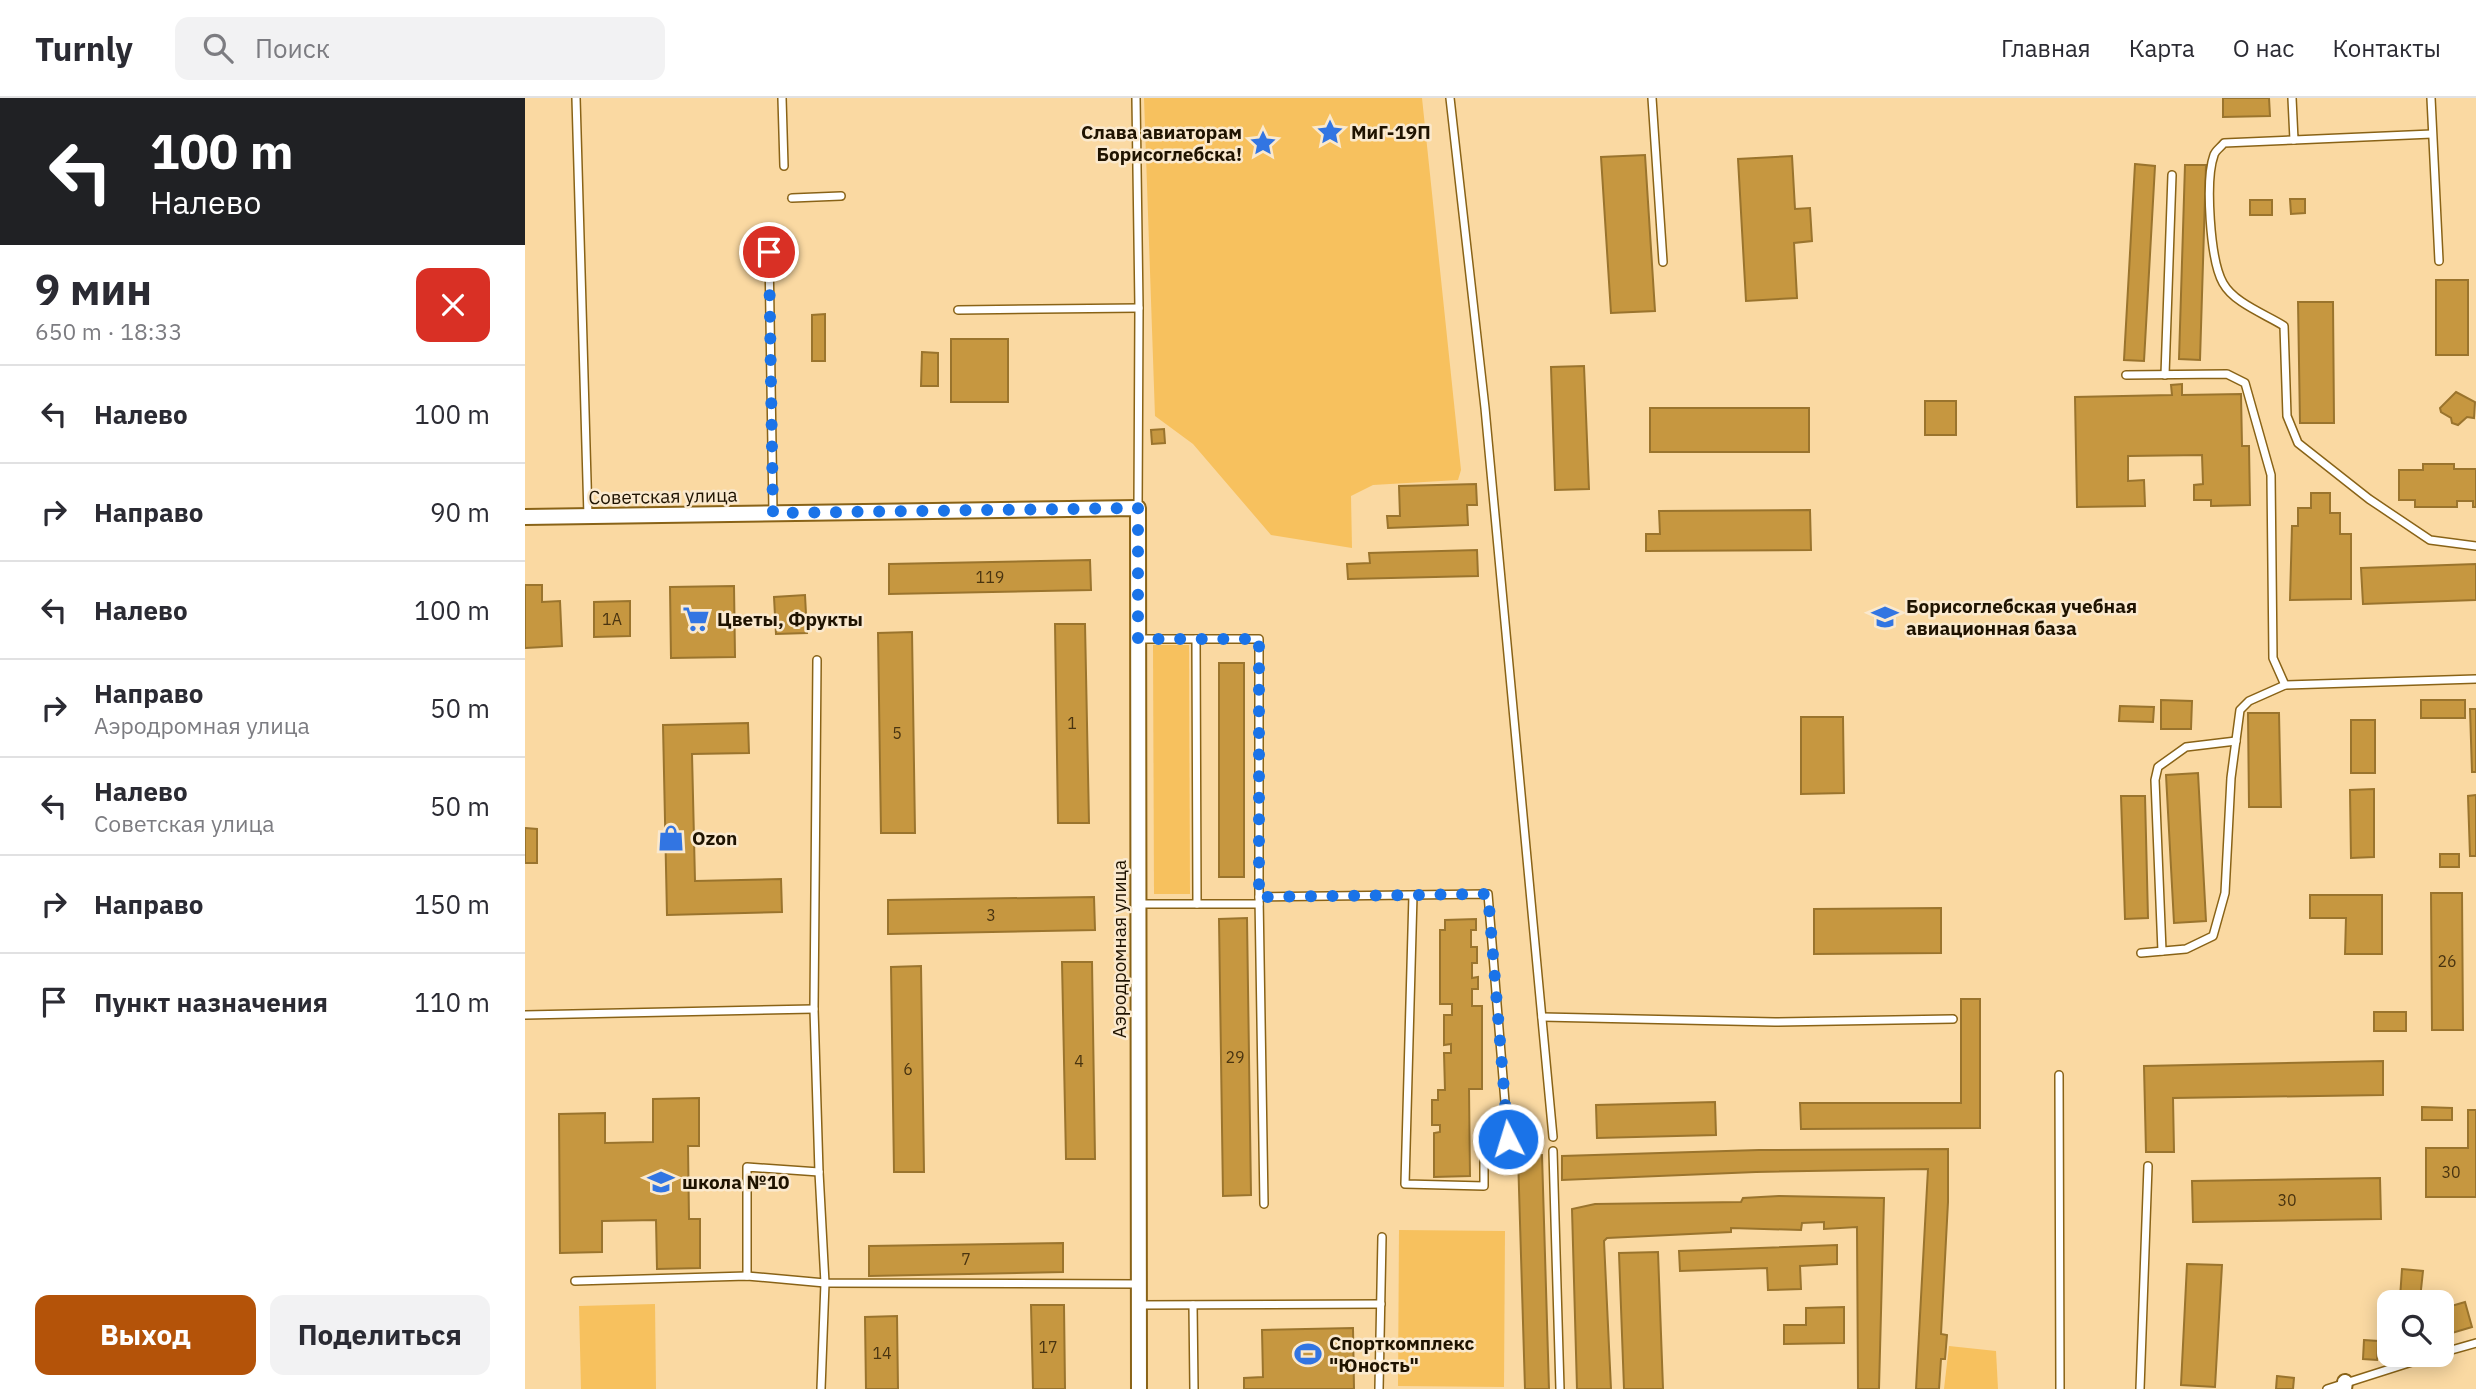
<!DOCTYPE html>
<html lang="ru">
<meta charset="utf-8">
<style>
body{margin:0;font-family:"IBM Plex Sans",sans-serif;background:#f2f2f3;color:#2b2b33;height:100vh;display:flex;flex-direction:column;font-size:26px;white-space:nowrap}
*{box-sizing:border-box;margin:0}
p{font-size:23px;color:#7c7c81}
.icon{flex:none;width:38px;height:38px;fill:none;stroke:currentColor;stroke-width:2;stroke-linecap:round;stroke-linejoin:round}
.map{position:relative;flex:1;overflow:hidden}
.panel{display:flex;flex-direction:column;background:#fff;width:525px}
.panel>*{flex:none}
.top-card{background:#202124;color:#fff;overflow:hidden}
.tools{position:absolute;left:1852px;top:1192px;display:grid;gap:14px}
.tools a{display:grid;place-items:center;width:77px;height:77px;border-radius:14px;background:#fff;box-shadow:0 4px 18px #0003;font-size:35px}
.pin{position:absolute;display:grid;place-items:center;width:60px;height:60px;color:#fff;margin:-30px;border:4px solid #fff;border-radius:50%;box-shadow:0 2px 7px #0007}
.me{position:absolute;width:77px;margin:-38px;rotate:355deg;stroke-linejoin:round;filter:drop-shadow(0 0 5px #0008)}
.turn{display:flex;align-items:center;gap:24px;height:147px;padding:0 35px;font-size:32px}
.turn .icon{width:91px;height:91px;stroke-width:2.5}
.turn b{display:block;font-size:49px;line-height:60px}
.round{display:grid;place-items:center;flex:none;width:74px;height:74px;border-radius:14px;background:#f2f2f3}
.head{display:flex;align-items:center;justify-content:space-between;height:119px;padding:0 35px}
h1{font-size:42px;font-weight:800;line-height:52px}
.cta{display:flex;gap:14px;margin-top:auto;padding:14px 35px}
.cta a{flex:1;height:80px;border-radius:14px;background:#b45309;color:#fff;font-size:28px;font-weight:800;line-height:80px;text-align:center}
.cta a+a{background:#f2f2f3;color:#2b2b33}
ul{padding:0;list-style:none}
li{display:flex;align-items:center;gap:21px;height:98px;padding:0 35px;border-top:2px solid #e1e1e2}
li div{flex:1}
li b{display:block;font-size:26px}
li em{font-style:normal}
header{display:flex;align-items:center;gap:42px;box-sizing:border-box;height:98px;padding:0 35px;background:#fff;border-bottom:2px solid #e1e1e2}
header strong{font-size:33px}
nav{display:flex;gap:38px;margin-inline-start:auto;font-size:24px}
.search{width:490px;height:63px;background:#f2f2f3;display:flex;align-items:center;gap:18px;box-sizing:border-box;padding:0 24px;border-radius:14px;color:#7c7c81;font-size:26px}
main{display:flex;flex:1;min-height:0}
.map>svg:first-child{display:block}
</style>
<header>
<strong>Turnly</strong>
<div class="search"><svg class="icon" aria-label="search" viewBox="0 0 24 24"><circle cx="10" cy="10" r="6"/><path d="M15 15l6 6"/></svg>Поиск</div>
<nav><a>Главная</a><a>Карта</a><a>О нас</a><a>Контакты</a></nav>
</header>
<main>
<section class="panel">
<div class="top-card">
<div class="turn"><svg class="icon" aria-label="left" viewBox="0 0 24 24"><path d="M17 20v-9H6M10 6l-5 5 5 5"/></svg><div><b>100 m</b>Налево</div></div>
</div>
<div class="head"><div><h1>9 мин</h1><p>650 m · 18:33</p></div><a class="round" style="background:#d93025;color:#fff"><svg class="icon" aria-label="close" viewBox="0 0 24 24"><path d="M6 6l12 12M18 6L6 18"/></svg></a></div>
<ul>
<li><svg class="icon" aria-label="left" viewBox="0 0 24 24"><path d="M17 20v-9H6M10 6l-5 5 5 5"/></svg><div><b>Налево</b></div><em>100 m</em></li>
<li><svg class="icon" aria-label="right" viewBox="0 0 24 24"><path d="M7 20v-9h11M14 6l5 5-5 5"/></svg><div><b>Направо</b></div><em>90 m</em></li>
<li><svg class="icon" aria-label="left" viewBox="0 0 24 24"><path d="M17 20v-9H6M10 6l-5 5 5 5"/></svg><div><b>Налево</b></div><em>100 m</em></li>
<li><svg class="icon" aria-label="right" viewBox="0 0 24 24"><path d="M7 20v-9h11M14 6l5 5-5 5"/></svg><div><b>Направо</b><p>Аэродромная улица</p></div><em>50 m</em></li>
<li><svg class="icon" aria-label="left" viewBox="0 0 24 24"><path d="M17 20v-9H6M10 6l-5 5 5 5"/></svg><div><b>Налево</b><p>Советская улица</p></div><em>50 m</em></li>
<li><svg class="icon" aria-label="right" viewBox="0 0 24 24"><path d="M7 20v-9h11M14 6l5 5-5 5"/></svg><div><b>Направо</b></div><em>150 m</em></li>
<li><svg class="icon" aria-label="arrive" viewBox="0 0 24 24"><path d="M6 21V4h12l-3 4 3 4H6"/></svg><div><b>Пункт назначения</b></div><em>110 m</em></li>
</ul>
<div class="cta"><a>Выход</a><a>Поделиться</a></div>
</section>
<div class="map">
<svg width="1951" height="1291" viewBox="0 0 1951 1291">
<rect width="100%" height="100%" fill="#fad9a2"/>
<g fill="#f7c15e">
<path d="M619,0H897L936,372L933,382L848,387L826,398L827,450L746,437L668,346L630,318Z"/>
<path d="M628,547H664L665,796H629Z"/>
<path d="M874,1132L980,1133L979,1289L873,1288Z"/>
<path d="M130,1206L131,1291H56L54,1208Z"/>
<path d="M1424,1248L1471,1253L1473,1291H1419Z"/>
</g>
<g fill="#c69740" stroke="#9a742d" stroke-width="2">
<path d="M1698,0H1744L1745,18L1698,19Z"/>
<path d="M1120,57L1130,213L1086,215L1076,59Z"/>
<path d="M1267,58L1270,111L1285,110L1287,143L1269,145L1272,200L1221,203L1213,61Z"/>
<path d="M1610,66L1630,68L1619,263L1599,262Z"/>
<path d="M1660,67H1681L1675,262L1654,261Z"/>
<path d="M1765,101H1780V115L1766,116Z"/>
<rect x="1725" y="102" width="22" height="15"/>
<rect x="1911" y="182" width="32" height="75"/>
<path d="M1773,204H1808L1809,325H1775Z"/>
<path d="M300,216V263H287V217Z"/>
<rect x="426" y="241" width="57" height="63"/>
<path d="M397,254L413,255V288H396Z"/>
<path d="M1059,268L1064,391L1030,392L1026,269Z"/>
<path d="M1657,286V297L1716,296L1717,348H1724L1725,407L1686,408V402H1669V387L1678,386L1677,357L1603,358V383L1619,382L1620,408L1552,409L1550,299L1647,297L1646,287Z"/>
<path d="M1931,294L1950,304L1949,320L1942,319L1933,327L1927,325L1926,320L1916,314L1915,310Z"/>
<rect x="1400" y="303" width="31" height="34"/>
<rect x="1125" y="310" width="159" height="44"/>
<path d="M639,331L640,345L627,346L626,332Z"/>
<path d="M1898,366H1929V371H1951V409H1948V403H1932V409H1890V402H1874V372H1898Z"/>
<path d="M951,386L952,407H942L943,427L863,430L862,418H875L874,388Z"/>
<path d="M1786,395H1805V415H1815V436H1826V501L1765,502L1767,428H1773V410H1786Z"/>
<path d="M1285,412L1286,452L1121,453V436H1135L1134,413Z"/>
<path d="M952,452L953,478L823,481L822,466L845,465L844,455Z"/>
<path d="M565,462L566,492L364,496V466Z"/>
<path d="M1951,466V502L1838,506L1836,470Z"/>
<path d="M0,487H17V504L35,503L37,548L0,550Z"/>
<path d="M209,488L210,559L146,560L145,489Z"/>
<path d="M280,497L282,535L251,536L249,499Z"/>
<path d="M105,503V538L69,539V504Z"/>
<path d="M530,526H560L564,725H533Z"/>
<path d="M387,534L390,735H356L353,535Z"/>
<rect x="694" y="565" width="25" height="214"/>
<path d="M1636,602L1667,603L1666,631H1636Z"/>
<rect x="1896" y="602" width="44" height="18"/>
<path d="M1595,608L1629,609L1628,624L1594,623Z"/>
<path d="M1945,611H1951V674H1947Z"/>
<path d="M1723,615H1754L1756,709H1724Z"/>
<path d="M1276,619H1318L1319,695L1276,696Z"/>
<rect x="1826" y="622" width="24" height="53"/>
<path d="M223,625L224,655L167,656L170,783L256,781L257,814L142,817L138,627Z"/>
<path d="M1673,675L1681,823L1649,825L1641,677Z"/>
<path d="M1849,691V759L1826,760L1825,692Z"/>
<path d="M1951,697V758H1945L1943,698Z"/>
<path d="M1596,698H1620L1623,820L1600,821Z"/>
<path d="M0,730L12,731V765H0Z"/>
<rect x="1915" y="756" width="19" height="13"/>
<path d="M1906,795H1937L1938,932H1907Z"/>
<path d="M1785,797H1857V856H1820L1821,820H1785Z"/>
<path d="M569,799L570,832L363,836V802Z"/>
<path d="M1416,810V855L1289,856V811Z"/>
<path d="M722,820L726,1097L698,1098L694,821Z"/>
<path d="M951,821V832H946V849H952V865H947V880L953,879V891H947V908H957V991H944L945,1078L909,1079V1035L915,1034V1027H907V1002H913V992H920L919,955H926V946L919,947V917H927V906H915V832H920V822Z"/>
<path d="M537,864H567L570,1061H541Z"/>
<path d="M396,868L399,1074H369L366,869Z"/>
<path d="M1436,901H1455V1030L1276,1031L1275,1005H1436Z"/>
<rect x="1849" y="914" width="32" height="19"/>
<path d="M1858,963V997L1648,1000L1649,1054H1621L1619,968Z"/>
<path d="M174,1000V1048H163L164,1121H175V1170L132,1171L131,1122L77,1123V1154L35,1155L34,1016L80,1015V1045L128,1044V1001Z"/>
<path d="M1190,1004L1191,1037L1072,1040L1071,1007Z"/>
<path d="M1897,1009L1927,1010V1022H1897Z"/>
<path d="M1943,1012H1951V1099H1901V1050H1943Z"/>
<path d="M1423,1051V1104L1416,1236L1422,1237L1420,1261H1416L1414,1291H1391L1403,1071L1231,1074L1037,1082V1058L1234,1052Z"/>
<path d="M1017,1057L1024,1291H1000L993,1058Z"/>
<path d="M1855,1080L1856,1121L1668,1124L1667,1083Z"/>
<path d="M1254,1098L1359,1100L1354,1291H1333L1332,1129L1299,1131V1124L1277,1125L1276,1132L1206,1130V1134L1082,1140L1079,1143L1086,1291H1052L1047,1111L1070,1106L1216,1104L1218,1100Z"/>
<path d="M538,1145V1174L344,1178V1148Z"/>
<path d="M1312,1147V1166L1275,1168L1276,1191L1243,1192L1242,1170L1155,1173L1154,1153Z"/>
<path d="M1133,1154L1138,1291H1099L1094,1155Z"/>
<path d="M1662,1166L1697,1167L1690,1289L1656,1287Z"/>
<path d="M1877,1171L1898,1173L1895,1201L1875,1200Z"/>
<path d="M1940,1204L1947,1229L1917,1238L1916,1211Z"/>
<path d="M506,1207H539L540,1291H508Z"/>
<path d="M1319,1209V1245L1259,1246V1227H1281V1210Z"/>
<path d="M372,1218L373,1291H341L340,1219Z"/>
<path d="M828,1230L829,1291H719V1280L738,1279L737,1232Z"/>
<path d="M1839,1242L1853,1243L1852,1262L1838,1261Z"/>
<path d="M1752,1278L1769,1280L1768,1291H1751Z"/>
</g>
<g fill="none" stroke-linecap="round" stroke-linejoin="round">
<g stroke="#896317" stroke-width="10">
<g id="lane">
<path d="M51,0L63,418"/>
<path d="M257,0L259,68"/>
<path d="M611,0L614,210L613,410"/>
<path d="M925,0L960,310L1028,1039"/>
<path d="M1127,0L1138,164"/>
<path d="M1767,0L1769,42L1907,36"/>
<path d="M1906,0L1914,163"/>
<path d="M1769,42L1699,45C1696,49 1690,53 1689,57C1680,82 1685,162 1698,185C1709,205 1740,216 1759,228L1762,318L1773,345L1844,401L1905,442L1951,448"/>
<path d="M267,100L316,98"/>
<path d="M244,154L248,415"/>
<path d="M433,212L614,210"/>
<path d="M1601,277L1702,276L1720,285L1746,377L1748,560L1760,587"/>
<path d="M1640,277L1647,77"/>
<path d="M613,541H671"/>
<path d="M292,562L289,911L294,1074L300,1185L296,1291"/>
<path d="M734,799L963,796L983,1041L959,1042V1088L880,1086L888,797"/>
<path d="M613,806H734"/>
<path d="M672,806L671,541H734V799L739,1106"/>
<path d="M1637,853L1630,682L1633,669L1661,649L1711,643"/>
<path d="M1616,855L1661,851L1688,838L1700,795L1706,680L1715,612L1724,603L1760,587L1951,581"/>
<path d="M0,917L289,911"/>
<path d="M1017,919L1250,924L1428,921"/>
<path d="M1534,977L1535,1291"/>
<path d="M1028,1053L1035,1291"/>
<path d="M222,1178V1069L294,1074"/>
<path d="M50,1183L222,1178L300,1185L613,1186"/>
<path d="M613,1207L856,1206"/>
<path d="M668,1207L669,1291"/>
<path d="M1916,1255L1951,1245"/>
<path d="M854,1291L857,1139"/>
<path d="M1615,1291L1623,1068"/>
<path d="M1802,1291L1912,1256"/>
</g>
</g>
<g stroke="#896317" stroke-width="18">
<g id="street">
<path d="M0,419L613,410L614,1291"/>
<path d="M1819,1291L1820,1284"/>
</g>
</g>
<use href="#lane" stroke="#fff" stroke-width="7"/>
<use href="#street" stroke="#fff" stroke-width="14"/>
</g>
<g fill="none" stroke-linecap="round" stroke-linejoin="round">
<path stroke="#1a73e8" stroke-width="12" stroke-dasharray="0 21.6" d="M244,154L248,415L613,410V541H734V799L963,796L983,1041"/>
</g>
<defs>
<g id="sight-bare" transform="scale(2.1)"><path d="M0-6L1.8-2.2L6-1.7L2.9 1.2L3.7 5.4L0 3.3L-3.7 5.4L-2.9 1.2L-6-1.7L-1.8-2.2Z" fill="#3275e2" stroke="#fae9ce" stroke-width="2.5" paint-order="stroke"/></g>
<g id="university-bare" transform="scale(2.1)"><path d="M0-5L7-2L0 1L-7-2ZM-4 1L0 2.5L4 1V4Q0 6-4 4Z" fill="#3275e2" stroke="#fae9ce" stroke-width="2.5" paint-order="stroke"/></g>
<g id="supermarket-bare" transform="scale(2.1)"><path d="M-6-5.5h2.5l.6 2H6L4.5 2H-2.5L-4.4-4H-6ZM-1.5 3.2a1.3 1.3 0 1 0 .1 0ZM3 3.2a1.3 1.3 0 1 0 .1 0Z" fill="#3275e2" stroke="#fae9ce" stroke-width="2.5" paint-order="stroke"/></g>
<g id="shop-bare" transform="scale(2.1)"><path d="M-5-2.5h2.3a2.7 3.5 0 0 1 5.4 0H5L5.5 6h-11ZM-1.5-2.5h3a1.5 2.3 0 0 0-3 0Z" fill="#3275e2" stroke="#fae9ce" stroke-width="2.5" paint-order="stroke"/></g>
<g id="school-bare" transform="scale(2.1)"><path d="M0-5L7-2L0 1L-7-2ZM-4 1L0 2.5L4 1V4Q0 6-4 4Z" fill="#3275e2" stroke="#fae9ce" stroke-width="2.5" paint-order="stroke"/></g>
<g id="stadium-bare" transform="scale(2.1)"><path d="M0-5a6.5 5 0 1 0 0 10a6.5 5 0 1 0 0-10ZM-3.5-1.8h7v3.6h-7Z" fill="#3275e2" stroke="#fae9ce" stroke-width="2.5" paint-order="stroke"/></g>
</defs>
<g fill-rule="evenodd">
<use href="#sight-bare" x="805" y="34"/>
<use href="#sight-bare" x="738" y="45"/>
<use href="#university-bare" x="1360" y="519"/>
<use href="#supermarket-bare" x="171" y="521"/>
<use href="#shop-bare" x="146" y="740"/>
<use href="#school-bare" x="136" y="1084"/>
<use href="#stadium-bare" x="783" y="1256"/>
</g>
<g text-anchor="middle" stroke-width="5" stroke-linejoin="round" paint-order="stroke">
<g font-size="16" fill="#493410">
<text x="465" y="485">119</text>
<text x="87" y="527">1А</text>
<text x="547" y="631">1</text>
<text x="372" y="641">5</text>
<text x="466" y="823">3</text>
<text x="1922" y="869">26</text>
<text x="710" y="965">29</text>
<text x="554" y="969">4</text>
<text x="383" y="977">6</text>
<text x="1926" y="1080">30</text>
<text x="1762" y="1108">30</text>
<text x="441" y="1167">7</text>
<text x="523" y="1255">17</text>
<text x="357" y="1261">14</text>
</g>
<g font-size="19" font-weight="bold" fill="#1f1300" stroke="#fae9ce" text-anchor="start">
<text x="717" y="41" text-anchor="end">Слава авиаторам<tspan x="717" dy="22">Борисоглебска!</tspan></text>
<text x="826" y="41">МиГ-19П</text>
<text x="1381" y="515">Борисоглебская учебная<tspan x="1381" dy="22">авиационная база</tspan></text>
<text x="192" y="528">Цветы, Фрукты</text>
<text x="167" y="747">Ozon</text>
<text x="157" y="1091">школа №10</text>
<text x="804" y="1252">Спорткомплекс<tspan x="804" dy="22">"Юность"</tspan></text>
</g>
<g font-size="19" fill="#1f1300" stroke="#fae9ce">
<text transform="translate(138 398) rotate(-1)" y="7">Советская улица</text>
<text transform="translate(594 851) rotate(-90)" y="7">Аэродромная улица</text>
</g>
</g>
</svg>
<div class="tools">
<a><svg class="icon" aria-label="search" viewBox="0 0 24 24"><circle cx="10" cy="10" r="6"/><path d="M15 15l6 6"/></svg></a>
</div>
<div class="pin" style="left:244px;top:154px;background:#d93025"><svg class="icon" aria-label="arrive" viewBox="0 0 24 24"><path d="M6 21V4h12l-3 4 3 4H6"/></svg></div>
<svg class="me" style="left:983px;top:1041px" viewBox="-20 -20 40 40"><circle r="17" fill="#1a73e8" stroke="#fff" stroke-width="3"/><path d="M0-11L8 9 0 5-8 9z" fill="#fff"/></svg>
</div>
</main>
